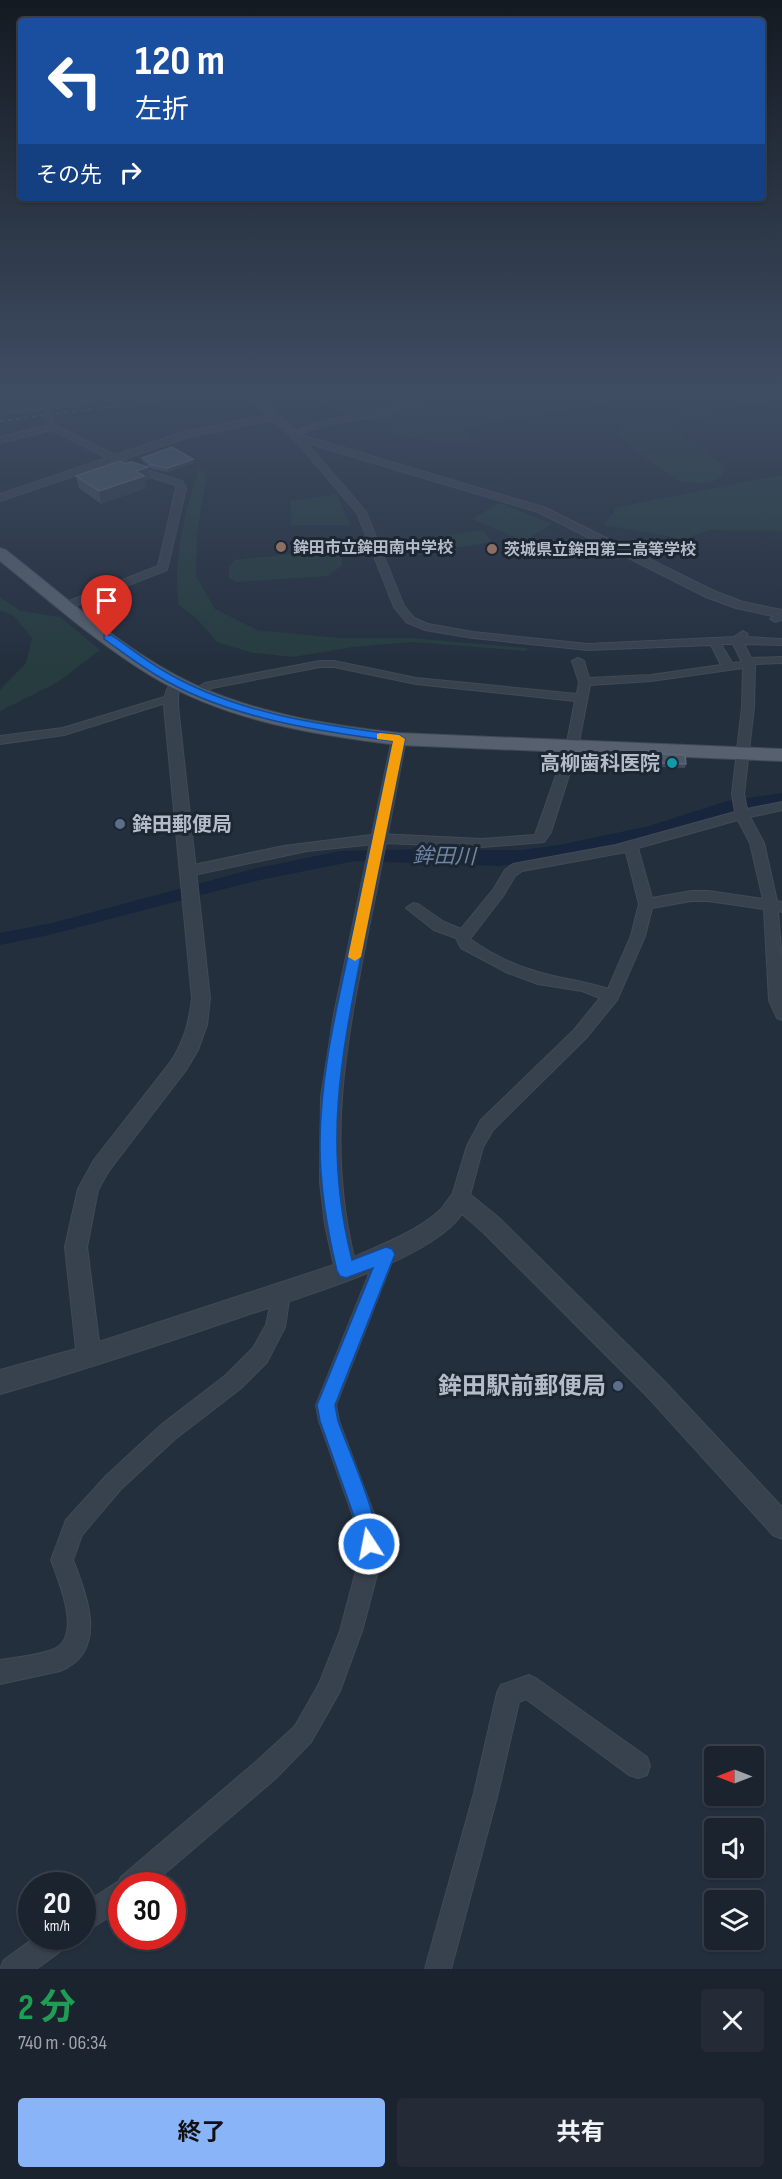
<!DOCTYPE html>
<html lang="ja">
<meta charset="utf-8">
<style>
body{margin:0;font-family:"Sofia Sans Condensed","Noto Sans JP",sans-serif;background:#242b36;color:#f1f3f6;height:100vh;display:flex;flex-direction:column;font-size:22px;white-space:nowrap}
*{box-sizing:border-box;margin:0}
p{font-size:20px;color:#a0a4aa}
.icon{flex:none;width:33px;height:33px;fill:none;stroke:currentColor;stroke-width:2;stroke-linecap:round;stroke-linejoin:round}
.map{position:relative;height:1969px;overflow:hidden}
.panel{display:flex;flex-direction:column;background:#1b232e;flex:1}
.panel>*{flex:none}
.top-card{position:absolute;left:18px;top:18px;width:747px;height:183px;border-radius:6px;box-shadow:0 2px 4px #0004,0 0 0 2px #39404a;background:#1a4fa0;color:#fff;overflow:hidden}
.needle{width:39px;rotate:270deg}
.fabs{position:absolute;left:704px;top:1746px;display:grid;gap:12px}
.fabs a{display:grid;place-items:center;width:60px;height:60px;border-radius:6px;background:#1b232e;box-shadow:0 2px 4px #0004,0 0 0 2px #39404a;font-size:30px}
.speed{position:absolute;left:18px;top:1872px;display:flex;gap:12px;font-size:30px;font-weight:700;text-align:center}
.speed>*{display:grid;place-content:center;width:78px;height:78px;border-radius:50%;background:#1b232e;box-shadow:0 2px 4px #0004,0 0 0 2px #39404a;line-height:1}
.speed small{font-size:15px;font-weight:400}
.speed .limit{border:9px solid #d22;background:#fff;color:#111}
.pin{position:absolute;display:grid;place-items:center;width:51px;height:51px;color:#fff;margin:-62px -26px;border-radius:50% 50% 50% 0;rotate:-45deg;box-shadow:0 0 6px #0007}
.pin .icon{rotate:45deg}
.me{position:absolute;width:66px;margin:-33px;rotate:349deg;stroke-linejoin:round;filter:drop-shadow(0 0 4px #0008)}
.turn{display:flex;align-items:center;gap:21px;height:126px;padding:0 18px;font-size:27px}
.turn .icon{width:78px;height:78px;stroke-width:2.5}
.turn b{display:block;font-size:42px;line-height:51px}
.then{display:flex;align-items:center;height:57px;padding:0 18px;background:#0003;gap:12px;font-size:22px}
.round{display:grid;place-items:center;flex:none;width:63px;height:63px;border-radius:6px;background:#242b36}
.headline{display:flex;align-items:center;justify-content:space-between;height:102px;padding:0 18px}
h1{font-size:36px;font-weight:700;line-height:45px;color:#1e9e55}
.primary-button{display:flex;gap:12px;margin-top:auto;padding:12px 18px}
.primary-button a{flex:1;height:69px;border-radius:6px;background:#8ab4f8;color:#111;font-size:24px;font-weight:700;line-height:69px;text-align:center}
.primary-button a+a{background:#242b36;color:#f1f3f6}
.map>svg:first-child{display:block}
</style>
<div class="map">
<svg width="782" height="1969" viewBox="0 0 782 1969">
<rect width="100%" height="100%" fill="#242f3e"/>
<g fill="#263c3f">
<path d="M296,390H609L620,401L463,428L476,442L456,443L392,436L393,423C354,420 329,410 296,390Z"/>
<path d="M699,390H782V400L720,409Z"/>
<path d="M686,394L716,415L685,421L656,400Z"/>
<path d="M648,421L670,426L725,466L723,475C712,486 691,484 677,480L618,437L619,428L633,422Z"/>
<path d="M199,469L207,475L197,532L196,576L215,609L257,630L339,638H411L528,648L526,651L412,642L353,647L293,657L253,653L217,642L196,618L179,605C172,560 185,512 199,469Z"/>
<path d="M782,475V531L710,530L684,539L604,525L617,507Z"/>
<path d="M337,494L350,525H291L290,501Z"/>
<path d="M500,503L552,524L524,541L472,519Z"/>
<path d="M483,530L492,542L441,550L433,537Z"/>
<path d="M321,551L335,553L342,558V565L328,576L236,582L229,578V567L235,560Z"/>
<path d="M0,597L21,611L60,617L100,650L58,682L0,711V690L26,663L32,638L14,616L0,610Z"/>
</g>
<path fill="#17263c" d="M782,793V804L592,853L499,866L355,861L255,881L49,935L0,945V933L52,923L253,869L340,851L429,849L463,853L474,850H521L559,845L649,826L727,801Z"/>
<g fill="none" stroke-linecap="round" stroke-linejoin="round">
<g stroke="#414a57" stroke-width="2">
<g id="minor">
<path d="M165,390H187L183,392L0,415V411Z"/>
<path d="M453,390H465L372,418L335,423L291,436L287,433L331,419L368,414Z"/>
<path d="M53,424L141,468L182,481L186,488L167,570L72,607H64V603L158,566L176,488L175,485L135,472L52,430L0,443V437Z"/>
<path d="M294,435H300L366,512L404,606L414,618L428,624L473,632L588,644L734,637L743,631L748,634L746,637L782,639V645L744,644L751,658L782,657V663L755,664L754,707L744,794L747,809L782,802V810L750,817L764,843L777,901L782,902V912L778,911L782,962V1020L777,1018L769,1000L764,909L708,901H691L652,908L645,936L617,1000L586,1038L493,1130L483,1147L469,1199L466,1204L460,1207L454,1204L451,1199L467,1146L481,1120L574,1030L600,998L582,991L538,984L508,973L461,948L456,938L434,930L406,908L413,903L418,904L444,922L461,929L493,890L505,870L513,864L616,845L735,812L732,794L742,707L743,668L651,681L590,685L578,747L551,832L544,842L482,847L384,843L307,851L189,876L184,874L182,871L189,866L284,846L379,834L482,839L535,835L566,747L575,701L416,684L334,667H320L212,688L201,694H193V690L205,683L320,661H334L416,678L577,694L579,682L572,661L578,658L584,661L589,678L651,675L721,665L711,645L588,650L473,638L425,630L406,622L394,607L357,513L294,439ZM721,644H733L742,662L732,663ZM738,820L750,843L763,899L708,891H691L652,898L638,848ZM626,852L639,904L631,936L608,989C585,981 561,979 538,972C515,966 490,953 470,939L503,896L515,876L522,871Z"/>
<path d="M782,613V620L775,622L770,619Z"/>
<path d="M171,695L177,698L175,700L64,735L0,744V736L63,728Z"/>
<path d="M386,1246L392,1248L395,1254L336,1405L339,1421L377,1522L380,1544L378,1571L362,1631L340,1691L311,1742L276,1778L150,1886H122V1909L82,1934V1905L119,1881L121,1877L258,1760L295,1726L319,1684L340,1631L356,1571L358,1544L355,1522L319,1421L316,1405L377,1254L380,1248Z"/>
<path d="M281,1285L288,1288L290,1294L285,1327L267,1362L240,1389L175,1439L120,1490L82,1535L73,1560C87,1596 109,1651 60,1671L0,1684V1660C17,1657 35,1656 52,1650C84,1639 59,1582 51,1560L66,1520L106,1476L161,1425L226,1375L253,1348L266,1325L274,1288Z"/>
<path d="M529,1675L537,1679L647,1757L650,1766L647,1775L638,1778L629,1775L526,1699L519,1702L498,1793L451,1969H425L474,1793L497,1693L501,1685Z"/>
<path d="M37,1936H73L69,1945L36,1969H0L4,1960Z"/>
</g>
</g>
<g stroke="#414a57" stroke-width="2">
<g id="tertiary">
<path d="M243,390H253L301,435L546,508L714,591L743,602L782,610V618L736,608L706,597L538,512L293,439L273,420L189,437L0,501V494L183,432L268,415Z"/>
<path d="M179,680L186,684L178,694V706L210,998L207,1025L198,1050L186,1070L108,1172L98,1190L87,1247L99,1342L334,1265L325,1225L320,1182L321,1097L334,1014L392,739L399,735L404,736L406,739C394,802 382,865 369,927C346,1043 326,1140 354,1257C383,1244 413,1233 437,1213C447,1205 448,1194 460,1190L467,1192L499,1218L663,1380L782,1507V1539L773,1535L647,1396L483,1232L462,1214C430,1261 294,1299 238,1318C159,1345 80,1371 0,1394V1370L76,1349L65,1247L78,1189L94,1160L172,1060C185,1039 189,1022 192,998L164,706C164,695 166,683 179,680Z"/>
</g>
</g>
<g stroke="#414a57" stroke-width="2">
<path id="primary" d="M0,548L6,550C66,597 125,652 195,685C259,714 329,725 399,733L782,749V761L399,745C315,735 227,721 153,677C98,644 50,601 0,561Z"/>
</g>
<use href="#minor" fill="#38414e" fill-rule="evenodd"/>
<use href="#tertiary" fill="#38414e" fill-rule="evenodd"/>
<use href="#primary" fill="#56606e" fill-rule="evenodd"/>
<path stroke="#5a6575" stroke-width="2" stroke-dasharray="4 4" stroke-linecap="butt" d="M0,421L214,393"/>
<g stroke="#414a57" stroke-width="10" stroke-linecap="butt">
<path id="minor-bridge" d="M48,411L50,421"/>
</g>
<use href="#minor-bridge" stroke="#38414e" stroke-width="9"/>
</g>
<g fill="#3f4b5c">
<path d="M142,458L193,463L168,472L151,469L150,467L143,462Z"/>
<path d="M125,464L148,467L150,479L145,481L146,488L101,504L79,488L76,476Z"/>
<path d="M659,754L686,764L685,768L659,767L658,758Z"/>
</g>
<g fill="#2f3b4b">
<path d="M193,459V463L168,472V468Z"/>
<path d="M148,467L150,479L145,481L146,488L101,504L99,491L136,471Z"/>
</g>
<g fill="#4b5868" stroke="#5c6777" stroke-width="1.5">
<path d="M172,447L193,459L168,468L150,465L152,464L142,458Z"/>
<path d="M120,461L125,464L132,462L148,467L136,471L144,476L99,491L76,476Z"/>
<path d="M659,754L685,755L686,764L660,763Z"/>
</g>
<linearGradient id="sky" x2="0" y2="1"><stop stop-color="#141a22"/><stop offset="0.59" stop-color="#3f4d63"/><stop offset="1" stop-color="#3f4d63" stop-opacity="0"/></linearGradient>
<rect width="782" height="666" fill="url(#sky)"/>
<path fill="#1a73e8" stroke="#114b97" stroke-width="1.5" d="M104,635H111C129,647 146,661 164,671C235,713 320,725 399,735L405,739C391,804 378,870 365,936C342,1052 322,1142 352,1260L386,1247L392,1249L395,1254L335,1405L338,1421C347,1447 385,1529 376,1551L369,1554L362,1551L356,1522L320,1421L317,1405L373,1268L346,1278L340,1276L337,1271C327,1229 320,1187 320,1145C320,1079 335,1015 349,951C363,881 378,811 393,741C316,731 224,717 156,675C138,664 121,651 104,639Z"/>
<path fill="#f59e0b" d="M380,733L399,735L405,739L361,957L355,961L348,957L393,741L377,739V734Z"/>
<g fill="#8d6e63" stroke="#1d2633" stroke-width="2">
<circle cx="281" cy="547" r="6"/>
<circle cx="492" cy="549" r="6"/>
</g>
<circle fill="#0f9aa8" stroke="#1d2633" stroke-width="2" cx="672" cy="763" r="6"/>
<g fill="#5c6f8a" stroke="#1d2633" stroke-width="2">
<circle cx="120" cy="824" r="6"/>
<circle cx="618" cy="1386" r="6"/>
</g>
<g text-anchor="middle" stroke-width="6" stroke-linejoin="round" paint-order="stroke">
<g font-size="16" font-weight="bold" fill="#b4bcc9" stroke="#1d2633" text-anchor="start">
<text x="293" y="553">鉾田市立鉾田南中学校</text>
<text x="504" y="555">茨城県立鉾田第二高等学校</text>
</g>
<g font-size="20" font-weight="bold" fill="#b4bcc9" stroke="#1d2633" text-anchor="end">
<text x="660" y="770">高柳歯科医院</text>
<text x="132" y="831" text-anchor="start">鉾田郵便局</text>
</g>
<g font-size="21" font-style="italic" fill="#6d86a8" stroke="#1d2633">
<text transform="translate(444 856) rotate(1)" y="7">鉾田川</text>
</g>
<g font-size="24" font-weight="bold" fill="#b4bcc9" stroke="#1d2633" text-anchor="end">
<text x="606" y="1394">鉾田駅前郵便局</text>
</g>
</g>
</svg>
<div class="fabs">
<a><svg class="needle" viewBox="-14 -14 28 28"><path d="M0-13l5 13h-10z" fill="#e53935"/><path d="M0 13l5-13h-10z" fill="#a0a4aa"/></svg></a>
<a><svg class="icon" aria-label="sound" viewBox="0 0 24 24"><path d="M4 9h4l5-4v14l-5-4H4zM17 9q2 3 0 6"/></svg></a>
<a><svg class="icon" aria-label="layers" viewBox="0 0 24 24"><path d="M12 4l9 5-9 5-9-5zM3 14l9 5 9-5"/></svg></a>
</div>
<div class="speed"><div>20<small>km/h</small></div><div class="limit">30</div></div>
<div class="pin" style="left:107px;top:637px;background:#d93025"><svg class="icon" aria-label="arrive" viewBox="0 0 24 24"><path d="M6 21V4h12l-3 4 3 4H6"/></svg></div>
<svg class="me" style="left:369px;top:1544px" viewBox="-20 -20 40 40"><circle r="17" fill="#1a73e8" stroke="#fff" stroke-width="3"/><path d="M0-11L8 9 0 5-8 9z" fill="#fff"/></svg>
<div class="top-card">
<div class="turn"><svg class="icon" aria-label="left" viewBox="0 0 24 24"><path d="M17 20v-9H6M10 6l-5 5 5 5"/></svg><div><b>120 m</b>左折</div></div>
<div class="then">その先<svg class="icon" aria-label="right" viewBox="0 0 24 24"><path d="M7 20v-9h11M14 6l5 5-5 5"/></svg></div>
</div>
</div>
<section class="panel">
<div class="headline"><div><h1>2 分</h1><p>740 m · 06:34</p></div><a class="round"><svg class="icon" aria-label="close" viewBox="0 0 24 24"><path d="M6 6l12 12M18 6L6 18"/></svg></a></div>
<div class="primary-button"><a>終了</a><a>共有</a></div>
</section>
